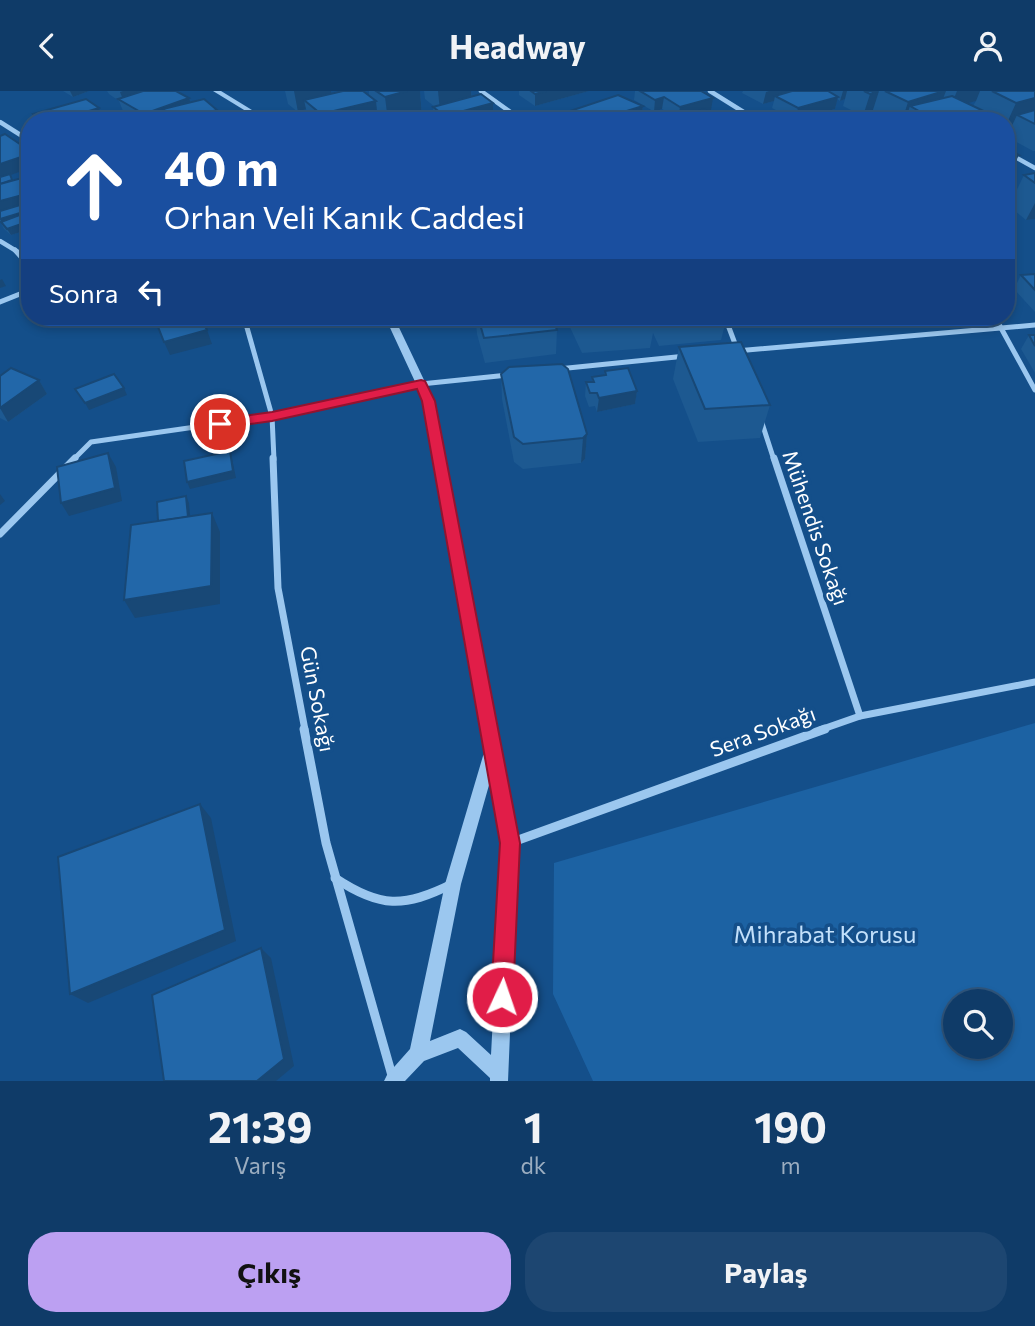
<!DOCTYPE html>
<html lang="tr">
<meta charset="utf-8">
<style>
body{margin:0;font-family:Commissioner,sans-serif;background:#1d4671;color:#f1f3f6;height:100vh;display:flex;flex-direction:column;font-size:26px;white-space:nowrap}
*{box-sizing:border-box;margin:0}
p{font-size:23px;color:#9badc0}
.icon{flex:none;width:38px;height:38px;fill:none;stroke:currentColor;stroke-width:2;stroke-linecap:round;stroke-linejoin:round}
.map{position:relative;height:990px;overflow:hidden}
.panel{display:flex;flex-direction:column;background:#0f3b68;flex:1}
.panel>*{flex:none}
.guide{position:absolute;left:21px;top:21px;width:994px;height:214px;border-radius:28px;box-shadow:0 4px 10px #0003,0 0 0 2px #2f557c;background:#1a4fa0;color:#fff;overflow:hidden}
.controls{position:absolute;left:943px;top:898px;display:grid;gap:14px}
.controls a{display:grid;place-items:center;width:70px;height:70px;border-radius:50%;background:#0f3b68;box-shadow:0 4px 10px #0003,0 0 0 2px #2f557c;font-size:35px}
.pin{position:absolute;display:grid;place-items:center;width:60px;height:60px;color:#fff;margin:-30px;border:4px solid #fff;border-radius:50%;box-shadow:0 2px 7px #0007}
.me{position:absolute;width:77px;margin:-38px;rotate:3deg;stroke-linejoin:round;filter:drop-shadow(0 0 5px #0008)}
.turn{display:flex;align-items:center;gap:24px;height:147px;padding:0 28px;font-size:32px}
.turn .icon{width:91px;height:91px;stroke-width:2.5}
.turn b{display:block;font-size:49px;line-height:60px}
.then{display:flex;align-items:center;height:66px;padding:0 28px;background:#0003;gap:14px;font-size:26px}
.eta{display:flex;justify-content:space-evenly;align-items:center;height:119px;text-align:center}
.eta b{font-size:42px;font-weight:700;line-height:49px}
.cta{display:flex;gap:14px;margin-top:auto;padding:14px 28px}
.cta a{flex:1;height:80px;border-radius:28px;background:#bca0f2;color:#111;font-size:28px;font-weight:700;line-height:80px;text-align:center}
.cta a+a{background:#1d4671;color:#f1f3f6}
header{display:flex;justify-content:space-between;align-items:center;height:91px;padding:0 28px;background:#0f3b68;font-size:32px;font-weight:700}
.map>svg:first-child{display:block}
</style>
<header><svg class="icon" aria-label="back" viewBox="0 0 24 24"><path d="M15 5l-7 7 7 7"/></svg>Headway<svg class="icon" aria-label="person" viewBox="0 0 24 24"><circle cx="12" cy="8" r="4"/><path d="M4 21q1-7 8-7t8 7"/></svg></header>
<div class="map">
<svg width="1035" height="990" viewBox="0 0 1035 990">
<rect width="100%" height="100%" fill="#144f8a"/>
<path fill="#1c62a3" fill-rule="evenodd" d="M1035,632V990H593L553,903L554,772ZM956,910H1001V956H956Z"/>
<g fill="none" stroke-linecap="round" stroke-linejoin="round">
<g stroke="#9bc7ef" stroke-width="4.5">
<path d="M481,0L523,30"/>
<path d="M710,0L758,30"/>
<path d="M298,30L315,25"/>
<path d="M0,31L30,50"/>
<path d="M1006,61L1035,77"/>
<path d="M0,150L18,161"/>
</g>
<g stroke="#9bc7ef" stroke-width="5">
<path d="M15,159L30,176"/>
<path d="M0,211L30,199"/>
<path d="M244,226L272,325L274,369"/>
<path d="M725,226L737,258"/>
<path d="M995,226L1035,299"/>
<path d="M736,260L1035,234"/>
<path d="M558,278L686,265"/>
<path d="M761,329L774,369"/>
<path d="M73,369L91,351L272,325L421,293L508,284"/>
</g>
<g stroke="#9bc7ef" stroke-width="7">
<path d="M273,367L278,497L305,639"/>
<path d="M774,367L860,625"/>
<path d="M0,443L75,367"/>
<path d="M820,639L860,625L1035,591"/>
</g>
<g stroke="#9bc7ef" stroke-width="9">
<path d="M304,638L326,752L393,988"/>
<path d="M510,752L825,638"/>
<path d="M335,787C380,817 404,817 452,793"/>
</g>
<g fill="#9bc7ef" fill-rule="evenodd">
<path d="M213,0H221L270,30H262Z"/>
<path d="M385,226H394L434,310L518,752L508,990H490V987L458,957L424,970L405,990H384L387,984L410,958L445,793L483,665L486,660L424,310ZM491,687L502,752L491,964L466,941L460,938L430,950L461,793Z"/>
</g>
</g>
<g fill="#1d5991" fill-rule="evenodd">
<path d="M63,0H89L73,6Z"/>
<path d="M107,0H176L191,11L220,28L238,30H167V28L162,30H139L123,20L119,10L109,3Z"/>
<path d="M285,0H331L332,3L369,5V0H420L422,24L429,30H308L306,18L298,21L288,13Z"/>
<path d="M424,0H471L472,6L493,12V24L487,25L436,30L434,28L433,16H435L425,8Z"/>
<path d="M519,0H589L535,15L519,4Z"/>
<path d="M635,0H701L711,19L707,20L721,30H673L674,27L675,26L662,18L657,20L671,28V30H644L643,29L644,23L653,20L634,9Z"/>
<path d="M743,0H1035V60H1033L1007,46L1010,39L1006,40V30H877L871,27L872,22L863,25L843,15L845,8L840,10L837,8L835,18L795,29L772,17L774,10L763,13L742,2ZM976,10L973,15L967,12Z"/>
<path d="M643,15L641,27L632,30H561V23Z"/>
<path d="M0,45L30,60V77L10,84L13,89L30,85V152L24,140L11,144L4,138L0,130Z"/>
<path d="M1035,82V128L1026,129L1009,115L1024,84Z"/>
<path d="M1035,183V221L1014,198L1021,184Z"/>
<path d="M30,194V207L26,205L22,198Z"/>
<path d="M473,226H568L553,229L557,239L556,263L485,272L477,243L476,232Z"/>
<path d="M569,226H727L721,249L659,255L653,242L650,257L582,262L568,232Z"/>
<path d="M740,226H794L792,233L744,237Z"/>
<path d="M805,226H880L878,231L810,235Z"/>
<path d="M890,226H925L892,229Z"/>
<path d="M1029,244H1035V282L1021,258Z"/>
<path d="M679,256L770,314L760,347L698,351L673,288Z"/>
<path d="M605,280L637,300L635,313L597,321L595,315L589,316L585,305L586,291H592V286L604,284Z"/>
<path d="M501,283L587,343L585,368L581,372L523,378L514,371L502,308Z"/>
<path d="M0,285L39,289L47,303L8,331L0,327Z"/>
</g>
<g fill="#184876">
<path d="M70,0H89L73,6Z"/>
<path d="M123,0H164L124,11L120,1Z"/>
<path d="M294,0H331L333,11L304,9L306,18L298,21Z"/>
<path d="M407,0H420L422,26L408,30H388L385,6Z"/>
<path d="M438,0H471L472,12L440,20Z"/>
<path d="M546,0H589L535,15V3Z"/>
<path d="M769,0H804L775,5L774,10L763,13L766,1Z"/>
<path d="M843,0H847L845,8L840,10Z"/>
<path d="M879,0L872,22L863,25L870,3Z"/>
<path d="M944,0H946L935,28L910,15L905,30H902L908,11Z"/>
<path d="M957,0H980L976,10L950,17Z"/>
<path d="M1035,0V33L1017,24L1010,39L1006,40V34L1016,12Z"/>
<path d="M664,6L662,18L654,21L655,9Z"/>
<path d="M838,6L835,18L795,29L798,17Z"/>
<path d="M189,7L193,19L163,18L167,28L162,30H146L144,23Z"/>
<path d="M713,7L711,19L678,28L680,16Z"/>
<path d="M376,10L378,30H322L321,23Z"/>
<path d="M493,12V24L471,30H445V25Z"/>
<path d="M643,15L641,27L632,30H594Z"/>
<path d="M99,17L103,30H56Z"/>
<path d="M217,19L220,30H177Z"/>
<path d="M990,23L987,30H964Z"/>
<path d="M30,63V77L0,88V73Z"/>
<path d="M1019,64L1013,76L1006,78V67Z"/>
<path d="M30,102V116L0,125V110Z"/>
<path d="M1035,112V128L1026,129Z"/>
<path d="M30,119V127L4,135L0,128Z"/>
<path d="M30,130V138L11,144L7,138Z"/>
<path d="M2,188L6,195L0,197V189Z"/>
<path d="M104,226H133L107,233Z"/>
<path d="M152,226H195L156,236Z"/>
<path d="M261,226H276L262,229Z"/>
<path d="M541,226H568L541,232Z"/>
<path d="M207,239L212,253L170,264L164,251Z"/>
<path d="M39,289L47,303L8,331L0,317Z"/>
<path d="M124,297L127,304L89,319L85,312Z"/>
<path d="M637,300L635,313L597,321L599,307Z"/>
<path d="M587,343L585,368L581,372L583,347Z"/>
<path d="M230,360L232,367L236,387L190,398L187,391Z"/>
<path d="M108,362L116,376L122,410L69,425L61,412Z"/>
<path d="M0,403L5,410L0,414Z"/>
<path d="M186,405L189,412L191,435L188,429Z"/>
<path d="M212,422L220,441V513L135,527L124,509Z"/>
<path d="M200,713L211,727L236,850L88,912L70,903Z"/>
<path d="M261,857L271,867L294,975L276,990H257Z"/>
</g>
<g fill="#2267a9" stroke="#184876" stroke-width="2">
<path d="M143,0H176L189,7L144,23L118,8Z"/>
<path d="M343,0H363L376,10L321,23L304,9Z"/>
<path d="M376,0H407L385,6Z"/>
<path d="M531,0H546L535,3Z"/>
<path d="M640,0H701L713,7L680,16L664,6L655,9Z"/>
<path d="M792,0H828L838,6L798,17L775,5Z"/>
<path d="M864,0H878L870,3Z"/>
<path d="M885,0H944L908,11Z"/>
<path d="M992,0H1035V7L1016,12Z"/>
<path d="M481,3L493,12L445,25L433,16Z"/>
<path d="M618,4L643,15L594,30H572L561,23Z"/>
<path d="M952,5L990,23L964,30H937L910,15Z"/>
<path d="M86,8L99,17L56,30H40L33,23Z"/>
<path d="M204,8L217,19L176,30L163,18Z"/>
<path d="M704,18L721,28L716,30H679L674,27Z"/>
<path d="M478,19L494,30H437Z"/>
<path d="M1035,19V33L1017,24Z"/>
<path d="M657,20L671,28L667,30H655L644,23Z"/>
<path d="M420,23L429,30H394Z"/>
<path d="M858,23L871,30H837Z"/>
<path d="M230,25L238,30H214Z"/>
<path d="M624,26L632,30H611Z"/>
<path d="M733,26L740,30H724Z"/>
<path d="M5,43L30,60V63L0,73V45Z"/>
<path d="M1006,57L1019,64L1006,67Z"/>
<path d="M1035,82V92L1024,84Z"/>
<path d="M10,83L12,89L0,93V86Z"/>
<path d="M29,85L30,102L0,110V93Z"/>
<path d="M30,111V119L0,128V120Z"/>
<path d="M30,120V130L7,138L1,131Z"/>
<path d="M30,137V142L24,140Z"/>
<path d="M1035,183V199L1021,184Z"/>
<path d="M30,194V202L22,198Z"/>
<path d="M164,226H201L207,239L164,251L155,228Z"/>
<path d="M478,226H552L557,239L484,247Z"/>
<path d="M1029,244H1035V255Z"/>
<path d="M741,251L770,314L705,318L679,256Z"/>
<path d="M562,273L568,278L587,343L583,347L523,353L514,346L501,283L509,276Z"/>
<path d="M11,277L39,289L0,317V285Z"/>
<path d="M628,277L637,300L599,307L597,302H590L586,291H594L592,286L606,284L605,280Z"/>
<path d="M114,283L124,297L85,312L75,298Z"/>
<path d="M230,360L233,380L187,391L184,370Z"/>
<path d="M108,362L115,397L61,412L57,376Z"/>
<path d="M186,405L188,426L158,430L157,411Z"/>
<path d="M212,422L211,495L124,509L131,434Z"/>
<path d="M200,713L225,839L70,903L58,766Z"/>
<path d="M261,857L284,968L257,990H164L152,904Z"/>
</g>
<path fill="#e11d48" stroke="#92132f" stroke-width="2" d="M421,289L425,290L435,310L520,752L513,906L510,914L502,917L494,914L491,906L500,752L422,310L417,298L272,330L220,337L214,333L220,328L272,321Z"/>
<g text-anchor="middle" stroke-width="7" stroke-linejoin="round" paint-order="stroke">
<g font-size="21" fill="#fff" stroke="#144f8a">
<text transform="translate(815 437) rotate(71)" y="7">Mühendis Sokağı</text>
<text transform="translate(317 608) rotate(79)" y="7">Gün Sokağı</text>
<text transform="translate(763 641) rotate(-20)" y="7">Sera Sokağı</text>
</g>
<g font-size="24" fill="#c2e0fb" stroke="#144f8a">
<text x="825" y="852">Mihrabat Korusu</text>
</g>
</g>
</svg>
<div class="controls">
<a><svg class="icon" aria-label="search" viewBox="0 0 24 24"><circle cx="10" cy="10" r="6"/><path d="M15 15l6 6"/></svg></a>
</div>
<div class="pin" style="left:220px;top:333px;background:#d93025"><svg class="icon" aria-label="arrive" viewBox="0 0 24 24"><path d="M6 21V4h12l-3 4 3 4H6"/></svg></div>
<svg class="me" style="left:502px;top:906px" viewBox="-20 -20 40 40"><circle r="17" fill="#e11d48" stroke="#fff" stroke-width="3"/><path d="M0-11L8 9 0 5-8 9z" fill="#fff"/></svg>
<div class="guide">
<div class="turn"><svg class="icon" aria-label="ahead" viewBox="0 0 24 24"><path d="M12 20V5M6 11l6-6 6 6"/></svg><div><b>40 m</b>Orhan Veli Kanık Caddesi</div></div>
<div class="then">Sonra<svg class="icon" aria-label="left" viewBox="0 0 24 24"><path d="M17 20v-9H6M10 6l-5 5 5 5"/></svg></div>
</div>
</div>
<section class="panel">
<div class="eta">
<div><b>21:39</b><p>Varış</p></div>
<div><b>1</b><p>dk</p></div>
<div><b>190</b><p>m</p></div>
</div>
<div class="cta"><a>Çıkış</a><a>Paylaş</a></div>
</section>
